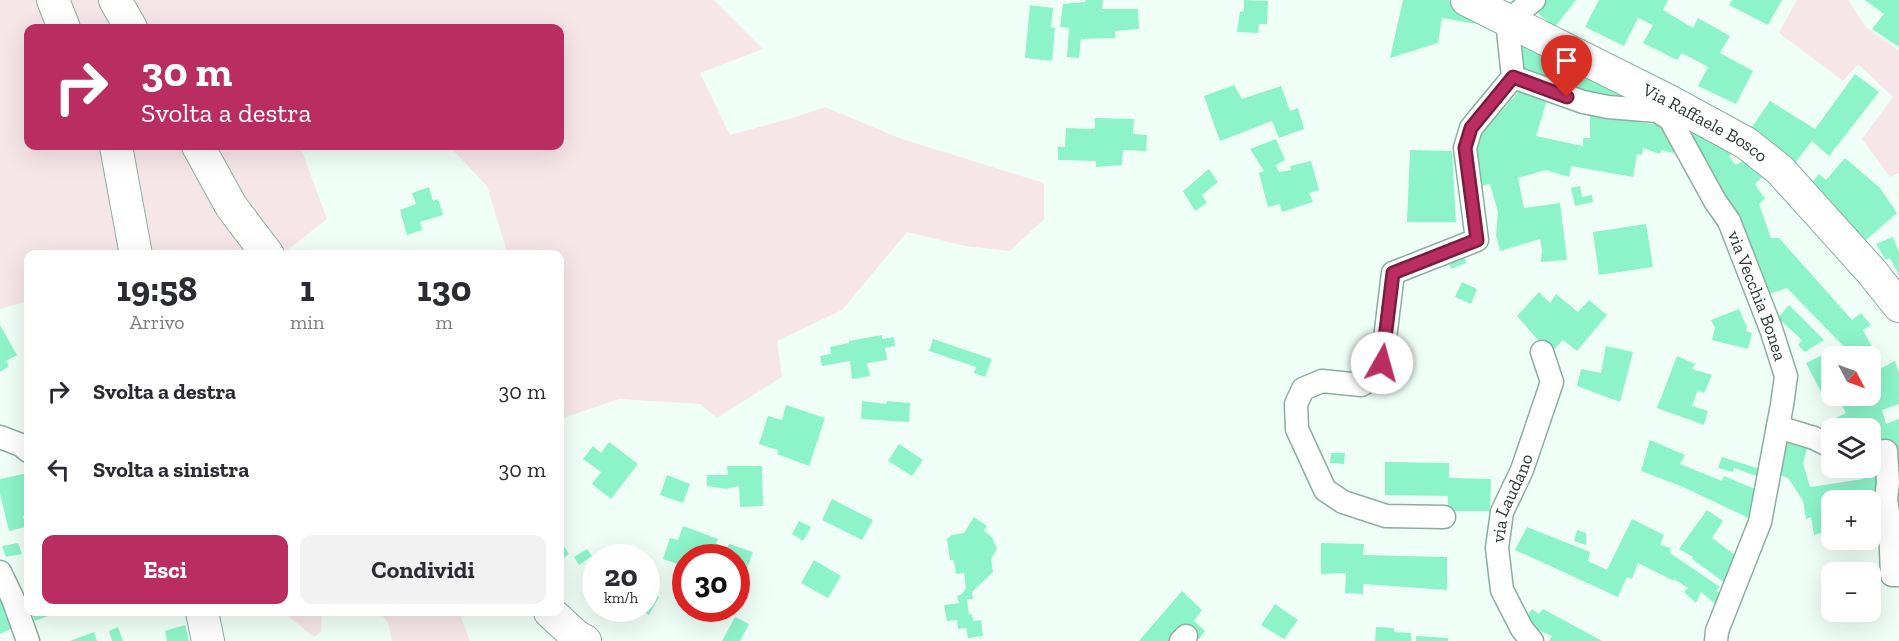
<!DOCTYPE html>
<html lang="it">
<meta charset="utf-8">
<style>
body{margin:0;font-family:"Zilla Slab",serif;background:#f2f2f3;color:#2b2b33;height:100vh;display:flex;flex-direction:column;font-size:22px;white-space:nowrap}
*{box-sizing:border-box;margin:0}
p{font-size:20px;color:#7c7c81}
.icon{flex:none;width:33px;height:33px;fill:none;stroke:currentColor;stroke-width:2;stroke-linecap:round;stroke-linejoin:round}
.map{position:relative;flex:1;overflow:hidden}
.details{position:absolute;left:24px;top:250px;width:540px;height:366px;display:flex;flex-direction:column;background:#fff;border-radius:12px;box-shadow:0 6px 24px #0002}
.details>*{flex:none}
.guide{position:absolute;left:24px;top:24px;width:540px;height:126px;border-radius:12px;box-shadow:0 6px 24px #0002;background:#ba2d61;color:#fff;overflow:hidden}
.needle{width:39px;rotate:131deg}
.controls{position:absolute;left:1821px;top:346px;display:grid;gap:12px}
.controls a{display:grid;place-items:center;width:60px;height:60px;border-radius:12px;background:#fff;box-shadow:0 6px 24px #0002;font-size:30px}
.speed{position:absolute;left:582px;top:544px;display:flex;gap:12px;font-size:30px;font-weight:700;text-align:center}
.speed>*{display:grid;place-content:center;width:78px;height:78px;border-radius:50%;background:#fff;box-shadow:0 6px 24px #0002;line-height:1}
.speed small{font-size:15px;font-weight:400}
.speed .limit{border:9px solid #d22;background:#fff;color:#111}
.pin{position:absolute;display:grid;place-items:center;width:51px;height:51px;color:#fff;margin:-62px -26px;border-radius:50% 50% 50% 0;rotate:-45deg;box-shadow:0 0 6px #0007}
.pin .icon{rotate:45deg}
.me{position:absolute;width:66px;margin:-33px;rotate:7deg;stroke-linejoin:round;filter:drop-shadow(0 0 4px #0008)}
.turn{display:flex;align-items:center;gap:21px;height:126px;padding:0 18px;font-size:27px}
.turn .icon{width:78px;height:78px;stroke-width:2.5}
.turn b{display:block;font-size:42px;line-height:51px}
.eta{display:flex;justify-content:space-evenly;align-items:center;height:102px;text-align:center}
.eta b{font-size:36px;font-weight:800;line-height:42px}
.cta{display:flex;gap:12px;margin-top:auto;padding:12px 18px}
.cta a{flex:1;height:69px;border-radius:12px;background:#ba2d61;color:#fff;font-size:24px;font-weight:800;line-height:69px;text-align:center}
.cta a+a{background:#f2f2f3;color:#2b2b33}
ul{padding:0;list-style:none}
li{display:flex;align-items:center;gap:18px;height:78px;padding:0 18px}
li div{flex:1}
li b{display:block;font-size:22px}
li em{font-style:normal}
.map>svg:first-child{display:block}
</style>
<div class="map">
<svg width="1899" height="641" viewBox="0 0 1899 641">
<rect width="100%" height="100%" fill="#effff7"/>
<g fill="#f7e6e9">
<path d="M0,0H714L763,49L700,73L730,135L789,119L825,107L899,138L1044,183V219L1010,251L965,246L907,232L842,310L777,341L782,377L717,418L700,404L619,399L560,419V255H508L487,186L449,146H560V28H28V146H300L327,219L281,255H28V301L0,309Z"/>
<path d="M1797,0H1848L1866,27L1899,51V173L1890,177L1862,139L1893,97L1858,64L1843,81L1779,33Z"/>
<path d="M283,612H322L321,632L314,637Z"/>
<path d="M380,612H459L470,641H392L388,623Z"/>
</g>
<g fill="#8df4c9">
<path d="M1086,0H1103L1102,9H1138L1139,29L1115,31V38L1081,39L1079,58L1067,57L1069,28L1060,27L1063,4L1085,2Z"/>
<path d="M1244,0L1268,1L1267,24H1259L1258,33L1237,32L1240,12L1244,11Z"/>
<path d="M1403,0H1448L1477,17L1476,24L1442,18L1438,43L1390,58Z"/>
<path d="M1544,0H1576L1555,27L1536,12Z"/>
<path d="M1599,0H1668L1663,10L1693,28L1698,18L1730,36L1720,53L1753,71L1736,104L1698,86L1708,67L1682,53L1677,60L1643,43L1653,25L1638,18L1624,46L1585,27Z"/>
<path d="M1732,0H1782L1768,25L1729,5Z"/>
<path d="M1865,0H1899V47L1872,29L1884,14Z"/>
<path d="M1030,5L1053,8L1051,28H1055L1052,61L1025,58Z"/>
<path d="M1513,40L1638,100L1595,99L1527,75L1515,63Z"/>
<path d="M1855,74L1879,92L1829,156L1812,141L1791,168L1750,130L1770,101L1815,129Z"/>
<path d="M1234,85L1242,99L1281,86L1290,111L1298,108L1304,129L1279,138L1272,121L1220,141L1204,96Z"/>
<path d="M1520,90L1547,100L1536,136L1583,146V138H1590V114L1658,125L1665,130L1678,148L1673,153L1661,150L1660,154L1643,148L1642,155L1637,154L1633,177L1571,166L1569,177L1546,170L1518,178L1524,208L1560,203L1567,260L1541,262L1542,250L1540,239L1500,251L1496,235L1498,212L1490,184L1480,186L1471,145Z"/>
<path d="M1095,118L1134,119L1133,134L1147,135L1146,151L1123,150L1122,165L1096,167V161L1058,160V147H1065L1066,128L1095,129Z"/>
<path d="M1692,129L1733,151L1729,157L1736,165L1747,159L1766,174L1755,184L1765,199L1759,204L1771,238H1779L1852,320L1861,313L1871,325L1863,330L1874,351L1860,357H1854L1787,288L1760,297L1684,136Z"/>
<path d="M1276,139L1285,160L1276,165L1279,172L1291,170L1290,166L1311,161L1319,190L1309,193L1313,202L1282,212L1280,204L1268,207L1259,173L1264,171L1250,149Z"/>
<path d="M1410,150L1452,151L1456,222H1407Z"/>
<path d="M1845,158L1880,188L1897,213L1866,240L1809,186L1819,174L1826,180Z"/>
<path d="M1209,169L1218,182L1202,195L1207,203L1195,211L1183,191Z"/>
<path d="M1580,186L1582,197L1592,195L1593,202L1575,206L1571,188Z"/>
<path d="M429,187L433,201L438,199L443,215L420,222L422,230L407,235L400,210L416,204L412,193Z"/>
<path d="M1646,224L1653,267L1599,275L1593,232Z"/>
<path d="M1893,237L1899,252V275L1890,258L1886,260L1876,244Z"/>
<path d="M1462,248L1466,263L1451,269L1445,254Z"/>
<path d="M1462,282L1477,289L1471,304L1455,297Z"/>
<path d="M1539,292L1550,303L1556,294L1578,312L1589,300L1607,315L1577,351L1563,340L1550,354L1517,316Z"/>
<path d="M1789,305L1824,340L1805,352L1798,345L1802,340L1778,318Z"/>
<path d="M1739,309L1747,327L1746,331L1752,333L1748,349L1712,340L1715,328L1711,320Z"/>
<path d="M0,325L17,355L6,361L9,366L0,372Z"/>
<path d="M882,335V339L894,337L895,346L885,348L887,360L867,363L870,376L852,379L850,361L822,366L820,356L831,354L830,347L849,343V341Z"/>
<path d="M933,339L992,359L985,377L974,373L976,367L929,351Z"/>
<path d="M1606,346L1633,352L1620,402L1577,386L1581,369L1601,373Z"/>
<path d="M1837,348L1843,357H1832V395L1824,398L1806,363Z"/>
<path d="M1677,356L1695,364L1692,369L1712,375L1704,393L1698,390L1692,406L1708,411L1704,425L1657,408Z"/>
<path d="M1895,361L1899,373V404L1882,410L1886,424L1899,419V464H1892L1870,450V429H1840L1836,418L1846,413L1837,396H1870V374Z"/>
<path d="M862,401L886,404L887,401L910,403L909,422L861,419Z"/>
<path d="M786,405L825,418L809,466L777,454L778,450L759,444L768,416L782,420Z"/>
<path d="M1783,434L1831,455L1807,448L1803,463L1810,487L1863,479V468H1870V459L1883,460L1881,494L1861,493L1862,501H1832V530L1814,535L1811,517L1806,519L1803,501L1789,479L1775,472Z"/>
<path d="M1650,440L1685,455L1680,464L1722,481L1724,476L1762,492L1755,521L1683,487L1641,471Z"/>
<path d="M609,442L638,464L611,499L592,484L601,472L583,459L593,446L601,453Z"/>
<path d="M899,444L923,460L912,476L888,461Z"/>
<path d="M1331,453H1345L1344,464L1330,463Z"/>
<path d="M1722,457L1763,470L1762,478L1734,468L1733,472L1718,468Z"/>
<path d="M1385,462L1449,463V478L1491,479L1490,511H1448V496L1385,495Z"/>
<path d="M727,466H762L763,506L740,507L739,486L726,489L707,486V475H728Z"/>
<path d="M28,473V515L23,516L26,527L9,531L0,494V479Z"/>
<path d="M667,475L690,484L683,503L660,495Z"/>
<path d="M832,499L873,520L862,540L822,520Z"/>
<path d="M1877,499L1886,537L1870,538V500Z"/>
<path d="M1707,510L1723,521L1712,538L1739,558L1724,582L1692,559L1693,557L1679,549Z"/>
<path d="M974,517L987,526L984,531L992,537L997,549L991,559L993,572L972,592L973,599H967L969,615L972,614L973,621L981,620L983,636L968,638L966,628L958,629L957,620L947,621L944,605L959,603L957,596L962,594L966,588L964,573L956,574L954,560H950L947,539L952,535L964,533Z"/>
<path d="M1632,519L1664,535L1660,545L1671,548L1670,553L1720,587L1716,590L1723,596L1718,606L1701,592L1696,603L1684,592L1688,588L1674,579V581L1638,563L1632,579L1627,577L1618,597L1515,550L1527,527L1590,552L1588,561L1607,570Z"/>
<path d="M799,521L811,527L803,541L792,534Z"/>
<path d="M683,526L718,539L716,544L727,548L729,544L753,552L740,587L736,586V558H686V567L663,559L670,538L678,540Z"/>
<path d="M1577,530L1586,533V545L1574,541Z"/>
<path d="M560,540L569,554L560,561Z"/>
<path d="M18,543L22,554L6,557L2,546Z"/>
<path d="M1321,543L1364,544L1363,555L1447,557V590L1363,584V594L1345,593L1346,573L1321,574Z"/>
<path d="M587,549L592,556L579,565L574,557Z"/>
<path d="M814,560L841,576L828,598L801,583Z"/>
<path d="M646,590L659,597L649,615L638,609H646Z"/>
<path d="M1182,591L1202,610L1194,621L1205,631L1199,639L1187,629L1175,641H1139Z"/>
<path d="M0,597L14,627L0,634Z"/>
<path d="M1275,604L1298,620L1284,639L1261,625Z"/>
<path d="M1532,609L1539,614L1543,609L1602,641H1549L1552,636L1533,628L1525,619Z"/>
<path d="M31,612H52L53,614L35,621Z"/>
<path d="M735,617L749,624L740,641H722Z"/>
<path d="M185,625L189,641H167L165,631Z"/>
<path d="M118,627L123,641H112L109,631Z"/>
<path d="M1376,627L1394,628V632L1411,633V641H1375Z"/>
<path d="M94,632L97,641H70Z"/>
<path d="M1416,636L1448,638V641H1416Z"/>
</g>
<g fill="none" stroke-linecap="round" stroke-linejoin="round">
<g stroke="#8aaf9e" stroke-width="25">
<g id="street">
<path id="s1" d="M1513,77L1583,102L1608,107L1657,111L1670,119L1715,201L1729,221L1771,329L1786,376L1782,405L1760,522L1717,631L1716,641"/>
<path d="M1778,427L1814,438L1832,447"/>
<path d="M0,437L21,445L28,451"/>
<path d="M1870,453L1886,451L1888,482L1886,499L1890,527L1892,575H1899"/>
<path d="M1444,517L1386,516L1343,502L1325,490L1297,429L1296,404L1303,389L1322,381L1361,385L1374,378L1382,363L1393,273L1477,240L1465,148L1471,128L1513,77L1507,21L1534,0"/>
<path d="M0,572L13,599L28,641"/>
<path d="M1181,641L1186,636"/>
<path id="s2" d="M1532,641L1522,629L1502,590L1497,548L1502,512L1522,470L1552,382L1542,352"/>
</g>
</g>
<g stroke="#8aaf9e" stroke-width="34">
<g id="secondary">
<path d="M53,0L64,28"/>
<path d="M115,0L131,28"/>
<path id="s3" d="M1467,0L1669,101L1746,143L1780,170L1871,271L1899,306"/>
<path d="M116,146L136,255"/>
<path d="M198,146L231,206L268,255"/>
<path d="M202,612L208,641"/>
<path d="M550,612L576,636L585,641"/>
</g>
</g>
<use href="#street" stroke="#fff" stroke-width="22"/>
<use href="#secondary" stroke="#fff" stroke-width="32"/>
</g>
<g fill="none" stroke-linecap="round" stroke-linejoin="round">
<g stroke="#791d3f" stroke-width="15">
<path id="route" d="M1382,363L1393,273L1477,240L1465,148L1471,128L1513,77L1567,97"/>
</g>
<use href="#route" stroke="#ba2d61" stroke-width="10"/>
</g>
<g text-anchor="middle" stroke-width="4.5" stroke-linejoin="round" paint-order="stroke">
<g font-size="18" fill="#2a3932" stroke="#fff">
<text dy="6" stroke="none"><textPath href="#s3" startOffset="268">Via Raffaele Bosco</textPath></text>
<text dy="6" stroke="none"><textPath href="#s1" startOffset="362">via Vecchia Bonea</textPath></text>
<text dy="6" stroke="none"><textPath href="#s2" startOffset="154">via Laudano</textPath></text>
</g>
</g>
</svg>
<div class="controls">
<a><svg class="needle" viewBox="-14 -14 28 28"><path d="M0-13l5 13h-10z" fill="#e53935"/><path d="M0 13l5-13h-10z" fill="#7c7c81"/></svg></a>
<a><svg class="icon" aria-label="layers" viewBox="0 0 24 24"><path d="M12 4l9 5-9 5-9-5zM3 14l9 5 9-5"/></svg></a>
<a>+</a>
<a>−</a>
</div>
<div class="speed"><div>20<small>km/h</small></div><div class="limit">30</div></div>
<div class="pin" style="left:1567px;top:97px;background:#d93025"><svg class="icon" aria-label="arrive" viewBox="0 0 24 24"><path d="M6 21V4h12l-3 4 3 4H6"/></svg></div>
<svg class="me" style="left:1382px;top:363px" viewBox="-20 -20 40 40"><circle r="19" fill="#fff"/><path d="M0-13L10 11 0 6-10 11z" fill="#ba2d61"/></svg>
<div class="guide">
<div class="turn"><svg class="icon" aria-label="right" viewBox="0 0 24 24"><path d="M7 20v-9h11M14 6l5 5-5 5"/></svg><div><b>30 m</b>Svolta a destra</div></div>
</div>
<section class="details">
<div class="eta">
<div><b>19:58</b><p>Arrivo</p></div>
<div><b>1</b><p>min</p></div>
<div><b>130</b><p>m</p></div>
</div>
<ul>
<li><svg class="icon" aria-label="right" viewBox="0 0 24 24"><path d="M7 20v-9h11M14 6l5 5-5 5"/></svg><div><b>Svolta a destra</b></div><em>30 m</em></li>
<li><svg class="icon" aria-label="left" viewBox="0 0 24 24"><path d="M17 20v-9H6M10 6l-5 5 5 5"/></svg><div><b>Svolta a sinistra</b></div><em>30 m</em></li>
</ul>
<div class="cta"><a>Esci</a><a>Condividi</a></div>
</section>
</div>
